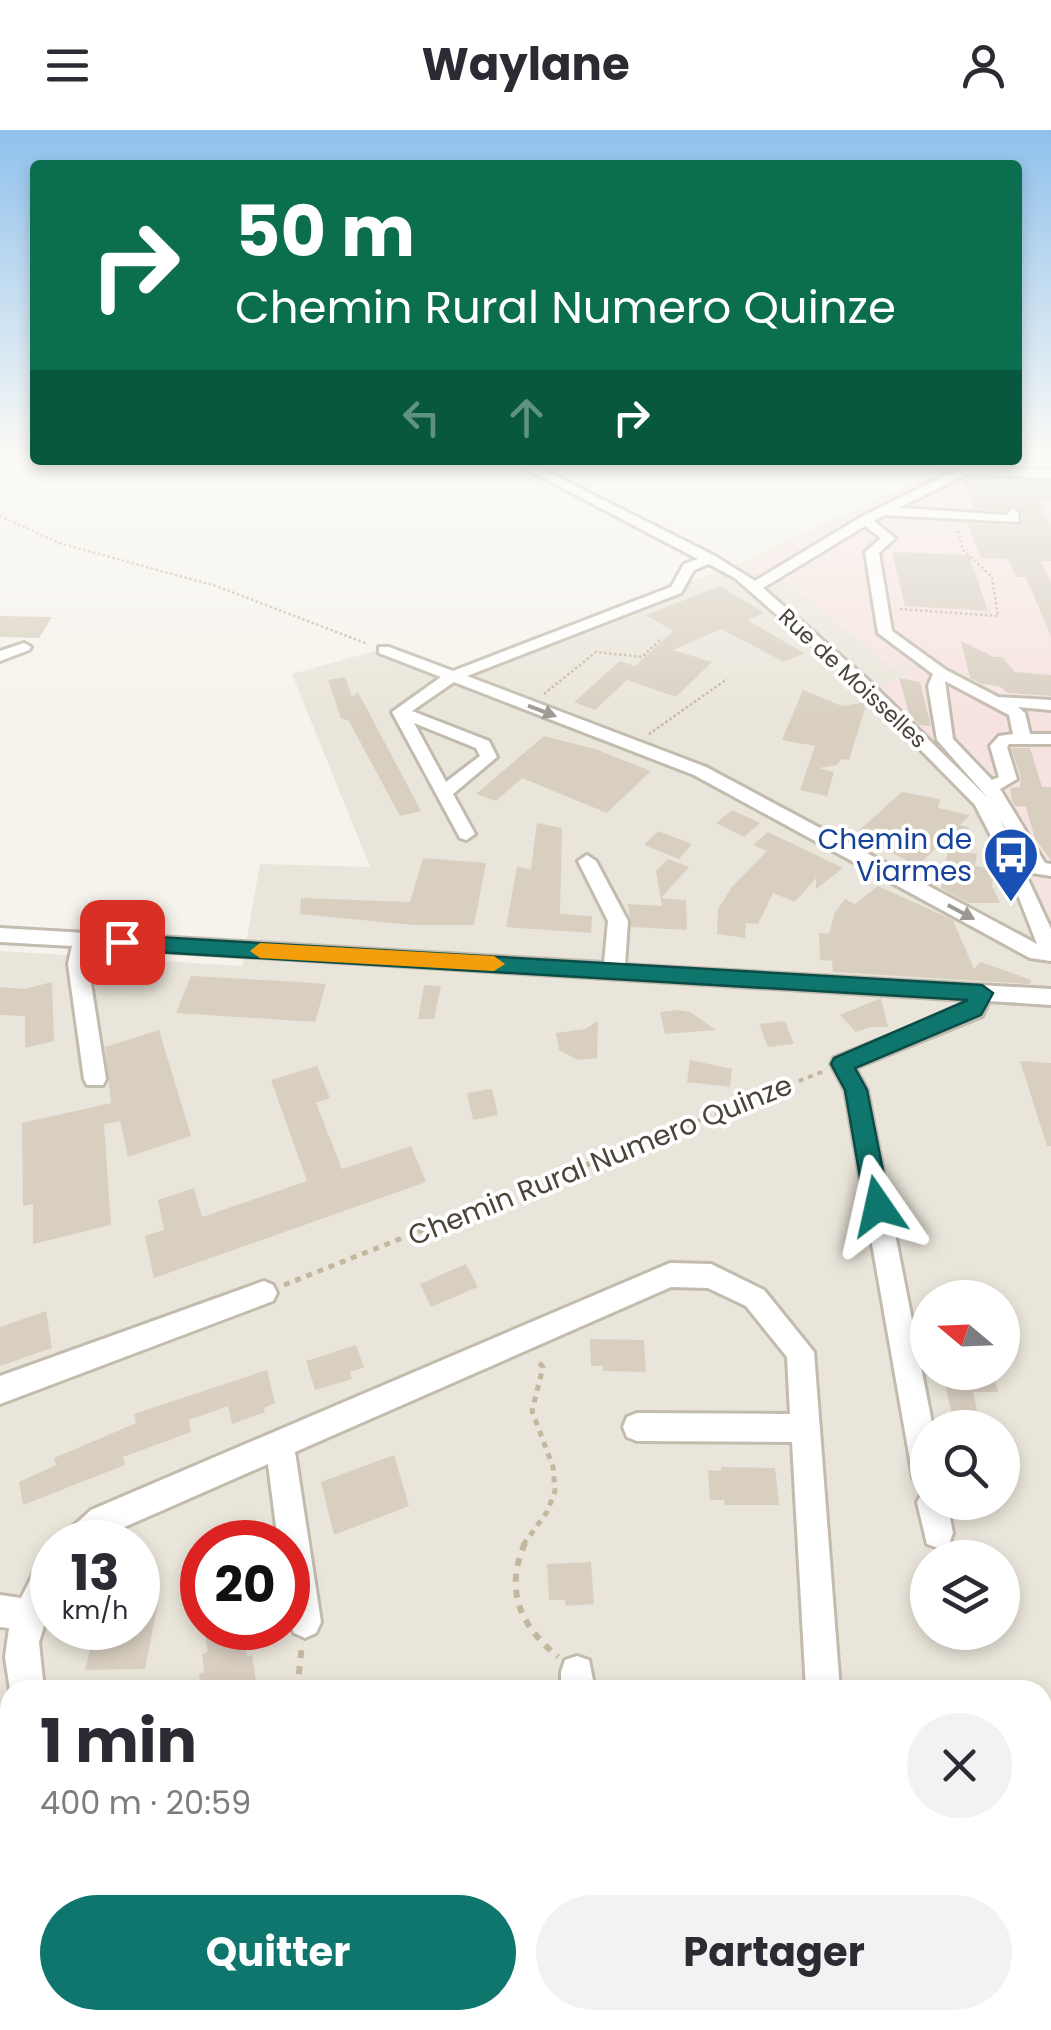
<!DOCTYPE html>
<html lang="fr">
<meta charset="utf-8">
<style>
body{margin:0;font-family:Poppins,sans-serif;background:#f2f2f3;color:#2b2b33;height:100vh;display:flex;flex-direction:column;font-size:38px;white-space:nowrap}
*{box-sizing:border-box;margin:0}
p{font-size:32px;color:#7c7c81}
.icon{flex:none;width:55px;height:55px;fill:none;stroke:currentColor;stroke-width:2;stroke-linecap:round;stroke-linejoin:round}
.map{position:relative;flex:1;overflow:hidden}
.side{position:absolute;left:0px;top:1550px;width:1052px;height:350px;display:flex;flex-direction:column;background:#fff;border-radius:30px 30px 0 0;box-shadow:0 5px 15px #0003}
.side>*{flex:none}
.guide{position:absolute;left:30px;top:30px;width:992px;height:305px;border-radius:10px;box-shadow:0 5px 15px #0003;background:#0b6e4f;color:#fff;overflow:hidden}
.needle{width:65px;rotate:289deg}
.controls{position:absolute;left:910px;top:1150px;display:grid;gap:20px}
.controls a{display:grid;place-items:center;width:110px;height:110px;border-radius:50%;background:#fff;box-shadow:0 5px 15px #0003;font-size:50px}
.speed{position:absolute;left:30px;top:1390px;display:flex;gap:20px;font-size:50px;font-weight:700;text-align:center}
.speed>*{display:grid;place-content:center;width:130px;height:130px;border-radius:50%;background:#fff;box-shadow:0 5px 15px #0003;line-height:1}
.speed small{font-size:25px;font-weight:400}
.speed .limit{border:15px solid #d22;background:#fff;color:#111}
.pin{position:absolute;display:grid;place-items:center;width:85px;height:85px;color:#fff;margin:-42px;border-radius:20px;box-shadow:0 5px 15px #0006}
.me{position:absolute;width:110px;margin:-55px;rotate:349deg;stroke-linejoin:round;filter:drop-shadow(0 0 8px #0008)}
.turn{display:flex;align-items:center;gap:35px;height:210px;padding:0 40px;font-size:45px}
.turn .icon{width:130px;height:130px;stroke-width:2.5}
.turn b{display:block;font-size:70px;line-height:85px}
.lanes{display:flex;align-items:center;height:95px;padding:0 40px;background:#0003;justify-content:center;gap:50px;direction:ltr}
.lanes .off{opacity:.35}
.round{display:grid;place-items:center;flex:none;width:105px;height:105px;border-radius:52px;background:#f2f2f3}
.overview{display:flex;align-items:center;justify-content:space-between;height:170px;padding:0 40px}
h1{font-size:60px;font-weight:700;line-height:75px}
.primary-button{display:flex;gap:20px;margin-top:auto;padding:20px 40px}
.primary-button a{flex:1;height:115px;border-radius:60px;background:#0f766e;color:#fff;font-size:40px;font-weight:700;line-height:115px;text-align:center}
.primary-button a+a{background:#f2f2f3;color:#2b2b33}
header{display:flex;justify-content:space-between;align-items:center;height:130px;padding:0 40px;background:#fff;font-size:45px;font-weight:700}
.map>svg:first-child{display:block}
</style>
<header><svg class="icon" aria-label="menu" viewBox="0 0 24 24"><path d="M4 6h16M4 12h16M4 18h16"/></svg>Waylane<svg class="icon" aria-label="person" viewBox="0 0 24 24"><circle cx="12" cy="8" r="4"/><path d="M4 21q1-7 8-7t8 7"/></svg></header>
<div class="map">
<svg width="1051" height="1900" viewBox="0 0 1051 1900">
<rect width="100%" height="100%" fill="#f6f3ec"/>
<path fill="#eae5da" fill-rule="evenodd" d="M1018,325H1051V1782L1043,1792L1042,1560H10V1890H980L974,1900H0V821L242,836L260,734L370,737L292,544L389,517L450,540L738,434L962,330H1018ZM928,1168H1002V1242H928ZM928,1298H1002V1372H928ZM52,1412H138V1498H52ZM202,1412H288V1498H202ZM928,1428H1002V1502H928Z"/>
<path fill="#f6e3e0" d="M1018,325H1051V793L1032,745L989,664L880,558L917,539L909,533L892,538L791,455L771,445H756L746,438L965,330H1018Z"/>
<g fill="#d8cfc1">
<path d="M968,348L1051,352V371H1037L1051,398V431H1041L1051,453V507L1026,447H1016L1008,429L981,428L967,393L1019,396L1023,392L1022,382L1011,374L1005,381L974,379L963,350Z"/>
<path d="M892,422L969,425L988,481L905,476Z"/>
<path d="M720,456L765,483L747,490L804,523L784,532L721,499L673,520L712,532L676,567L627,550L595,580L574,572L620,531L635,536L673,501L646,485Z"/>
<path d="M0,486L52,487L39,508L0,507Z"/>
<path d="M961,511L994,527H1002L1015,542L1051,545V566L1008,563L999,556L982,554L970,548Z"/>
<path d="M345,547L352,567L358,562L421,681L400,686L349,591L341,588L328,550Z"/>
<path d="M899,548L920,552L931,596L919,595L910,586Z"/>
<path d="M803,560L842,576L867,572L849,630L841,629L837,635L819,638L834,642L827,666L800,660L815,616L782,610Z"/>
<path d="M544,606L595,619L651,641L607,683L522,648L496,671L476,664Z"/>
<path d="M1011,618H1030L1042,657H1051V730L1035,709L1026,677L1015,676L1012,671L1010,658L1020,657L1021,648Z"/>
<path d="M902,662L940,669L938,678L970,685L960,695L969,697L965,722L977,724L975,736L994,740L992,756L1000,773H968L941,758L951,704L917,736L856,703Z"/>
<path d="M732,680L760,693L744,707L716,693Z"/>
<path d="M537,693L562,698L560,784L592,786L591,803L506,797L517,737L531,739Z"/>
<path d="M658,701L692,714L679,729L644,715Z"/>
<path d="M768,702L843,738L816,759V748L795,772L773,763L758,794L746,793L745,808L717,804L718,779L732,757L767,721L753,715Z"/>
<path d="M423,728L486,733L474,795H413L300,784L301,768L410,772Z"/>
<path d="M668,729L689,737L661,768L686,770L687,800L631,797L628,774L662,776L656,741Z"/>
<path d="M878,756L953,790L974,839L981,832L1031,850L1030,854L833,842L832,831L820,830L819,803L829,804L834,784L845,769L855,774Z"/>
<path d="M191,846L300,852L326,854L315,892L176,883Z"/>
<path d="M52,852L54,911L25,918V886L0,885V857L24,859Z"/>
<path d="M424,855L441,856L434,889H418Z"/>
<path d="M881,868L888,897H871L856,902L840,885Z"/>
<path d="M678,880L690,882L716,900L665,904L660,882Z"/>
<path d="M598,891L597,928L578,930L559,920L556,903L585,899Z"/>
<path d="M785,891L794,914L768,917L759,894Z"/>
<path d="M159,900L191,1006L128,1027L120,991L104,994L111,1095L33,1114V1074L23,1076L22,993L111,973L105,917Z"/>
<path d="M690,930L732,939L730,957L687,952Z"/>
<path d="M1020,931L1051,933V1016H1047Z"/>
<path d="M317,936L330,968L316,973L342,1039L411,1016L426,1052L154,1148L145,1106L164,1100L158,1070L194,1058L202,1087L307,1051L271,950Z"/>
<path d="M492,959L498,985L473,990L467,963Z"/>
<path d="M466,1134L478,1157L431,1177L420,1154Z"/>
<path d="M46,1181L52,1218L0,1236V1197Z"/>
<path d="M590,1209L644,1210L646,1242L603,1241V1236H591Z"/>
<path d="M356,1215L364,1237L350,1242L352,1249L315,1260L306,1231Z"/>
<path d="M267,1240L275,1273L264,1278L265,1282L232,1294L228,1276L189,1290L191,1302L123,1327L125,1335L23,1375L19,1352L56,1335L54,1328L136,1293L134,1284Z"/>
<path d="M942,1242H993L998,1262H973L980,1294L954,1293Z"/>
<path d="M394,1325L409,1376L334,1405L321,1352Z"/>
<path d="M721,1337L775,1338L779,1375H725L724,1370H710L708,1340L721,1341Z"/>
<path d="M591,1432L594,1474L566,1476L565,1470H549L547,1434Z"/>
<path d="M138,1473H158L145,1539L85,1540L95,1498H138Z"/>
<path d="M204,1498H236L238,1511L244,1509L247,1527L252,1525L256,1551L252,1553L253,1560H201L199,1544L204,1542L202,1524L208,1522Z"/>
</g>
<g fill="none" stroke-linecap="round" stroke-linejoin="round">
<g stroke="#c2bbae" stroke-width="6">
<g id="minor">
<path d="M509,330H524L715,426L755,451L861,387L961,338L1051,340V348L967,344L899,378L1007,385L1012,378L1018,382L1019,392L885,385L874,391L895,408L879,423L892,501L946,540L998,567L1051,570V580L1018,577L1025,583L1030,604H1051V614H1009L1007,617L1017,649L1000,659L1045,733L1051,734V746L1032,743L1000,689L1051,799V831L1030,828L694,645L454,552L412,581L489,611L497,627L453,664L475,704L466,710L460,708L392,582L441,547L379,523V517H389L453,541L671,457L684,434L698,429ZM865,396L881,408L865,422L878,503L933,544L928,556L937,610L988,668L868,550L763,458ZM709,434L735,448L858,556L975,675L1007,737L1037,814L706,637L467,546L681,463L694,440ZM945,551L1009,585L1013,604L999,606L990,616L999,647L992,650L953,609ZM414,593L476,618L480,626L446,652Z"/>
<path d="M24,513L31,517L29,520L0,531V521Z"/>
<path d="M587,725L596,731L628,791L625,835L1051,859V875L989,871L982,886L855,938L867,960L933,1298H928V1372H947L953,1403L949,1414L938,1418L927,1414L917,1372L924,1360L918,1357L913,1347L845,960L831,934L834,928L966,875L968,870L92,817L88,834L106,949L103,955H87L84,949L68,834L72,816L0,812V798L604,833L608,791L578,731Z"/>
<path d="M670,1133L711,1134L764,1160L814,1222L840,1560H806L792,1312L637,1311L627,1307L623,1297L627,1287L637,1283L790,1284L787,1227L746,1176L708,1158L671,1157L295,1322L321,1492L316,1503L305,1508L294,1503L289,1492L288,1412H278L268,1334L113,1402L101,1412H64L68,1401L91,1380Z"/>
<path d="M264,1151L273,1155L277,1163L273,1171L0,1274V1246Z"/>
<path d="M52,1424V1471L39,1512L44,1560H10L5,1527L9,1498L0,1497V1465L21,1468L41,1429Z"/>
<path d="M577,1526L589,1530L595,1560H561V1542L565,1530Z"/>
<path d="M1051,1856V1900H1027L1023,1890H1042V1859Z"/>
</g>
</g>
<g stroke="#c4b79f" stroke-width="2.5" stroke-dasharray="2.5 2.5" stroke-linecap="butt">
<path d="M0,386L59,413L216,456L368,514"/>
<path d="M900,479L998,486L992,447L963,420L958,401"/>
<path d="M544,564L596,522L642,527L662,508"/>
<path d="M649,604L727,549"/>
</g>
<path stroke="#c4b79f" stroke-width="4" stroke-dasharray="5 5" stroke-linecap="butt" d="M585,1036L824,941"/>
<g stroke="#c4b79f" stroke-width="5" stroke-dasharray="6 6" stroke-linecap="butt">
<path d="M284,1155L591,1033"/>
<path d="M523,1415L547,1382L555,1361L553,1337L532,1281L543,1237L536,1229"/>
</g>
<g stroke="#c4b79f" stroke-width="6" stroke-dasharray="8 8" stroke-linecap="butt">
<path d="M525,1413C504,1461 520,1495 558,1527"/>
<path d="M297,1560L302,1515"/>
<path d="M550,1900L552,1890"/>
</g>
<use href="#minor" fill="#fff" fill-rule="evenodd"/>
</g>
<defs><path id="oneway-solid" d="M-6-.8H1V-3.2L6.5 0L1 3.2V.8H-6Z" transform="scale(2.5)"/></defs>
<g fill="#9c9892">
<use href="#oneway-solid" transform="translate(542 581) rotate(21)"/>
<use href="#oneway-solid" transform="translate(961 782) rotate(28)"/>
</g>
<linearGradient id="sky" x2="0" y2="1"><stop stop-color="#8fc1ec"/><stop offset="0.55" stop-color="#fbfaf6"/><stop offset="1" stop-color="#fbfaf6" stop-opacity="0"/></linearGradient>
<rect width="1051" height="591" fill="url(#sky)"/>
<path fill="#0f766e" stroke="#0a4d48" stroke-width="2.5" d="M122,805L982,855L993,863L981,885L855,938L867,960L890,1076L886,1084L878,1087L869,1084L865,1076L845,960L831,934L834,928L968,870L122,820L111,812Z"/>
<path fill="#f59e0b" d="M260,813L494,826L505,834L494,841L260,828L250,821Z"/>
<defs>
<g id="bus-pin" transform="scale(2.875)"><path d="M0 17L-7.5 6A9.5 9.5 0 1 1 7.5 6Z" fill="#1a4fb4" stroke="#fff"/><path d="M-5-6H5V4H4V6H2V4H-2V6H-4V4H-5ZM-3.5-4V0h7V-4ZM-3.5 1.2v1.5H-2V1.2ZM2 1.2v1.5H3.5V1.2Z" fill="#fff"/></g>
</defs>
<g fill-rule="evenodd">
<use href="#bus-pin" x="1011" y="725"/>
</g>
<g text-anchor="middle" stroke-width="8" stroke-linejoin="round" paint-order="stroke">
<g font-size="22" fill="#4b4439" stroke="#fff">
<text transform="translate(853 548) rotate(43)" y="8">Rue de Moisselles</text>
</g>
<g font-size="28" fill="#164399" stroke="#fff" text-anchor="end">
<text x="972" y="719">Chemin de<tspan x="972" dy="32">Viarmes</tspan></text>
</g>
<g font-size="28" fill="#4b4439" stroke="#fff">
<text transform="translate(600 1030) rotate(-22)" y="10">Chemin Rural Numero Quinze</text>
</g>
</g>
</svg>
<div class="controls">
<a><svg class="needle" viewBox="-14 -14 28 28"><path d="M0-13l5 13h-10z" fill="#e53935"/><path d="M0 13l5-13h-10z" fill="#7c7c81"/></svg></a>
<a><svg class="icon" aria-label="search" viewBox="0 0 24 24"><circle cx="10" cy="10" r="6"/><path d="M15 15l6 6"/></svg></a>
<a><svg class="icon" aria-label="layers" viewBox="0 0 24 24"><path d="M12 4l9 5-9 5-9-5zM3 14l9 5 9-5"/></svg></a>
</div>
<div class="speed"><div>13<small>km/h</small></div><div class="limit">20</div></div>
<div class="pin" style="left:122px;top:812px;background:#d93025"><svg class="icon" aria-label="arrive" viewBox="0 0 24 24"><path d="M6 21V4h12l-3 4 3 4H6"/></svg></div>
<svg class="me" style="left:878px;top:1076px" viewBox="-20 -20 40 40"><path d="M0-17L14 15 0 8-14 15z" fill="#0f766e" stroke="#fff" stroke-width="4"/></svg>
<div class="guide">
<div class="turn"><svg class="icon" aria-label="right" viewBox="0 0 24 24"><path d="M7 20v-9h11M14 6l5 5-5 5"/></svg><div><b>50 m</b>Chemin Rural Numero Quinze</div></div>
<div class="lanes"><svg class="icon off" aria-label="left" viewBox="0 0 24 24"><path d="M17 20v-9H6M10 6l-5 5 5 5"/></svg><svg class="icon off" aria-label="ahead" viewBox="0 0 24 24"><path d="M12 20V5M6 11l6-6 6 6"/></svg><svg class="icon" aria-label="right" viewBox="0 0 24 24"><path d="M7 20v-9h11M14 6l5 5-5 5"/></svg></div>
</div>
<section class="side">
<div class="overview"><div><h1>1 min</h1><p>400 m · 20:59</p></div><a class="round"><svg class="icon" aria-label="close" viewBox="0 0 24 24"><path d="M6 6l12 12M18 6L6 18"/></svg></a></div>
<div class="primary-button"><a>Quitter</a><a>Partager</a></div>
</section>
</div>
